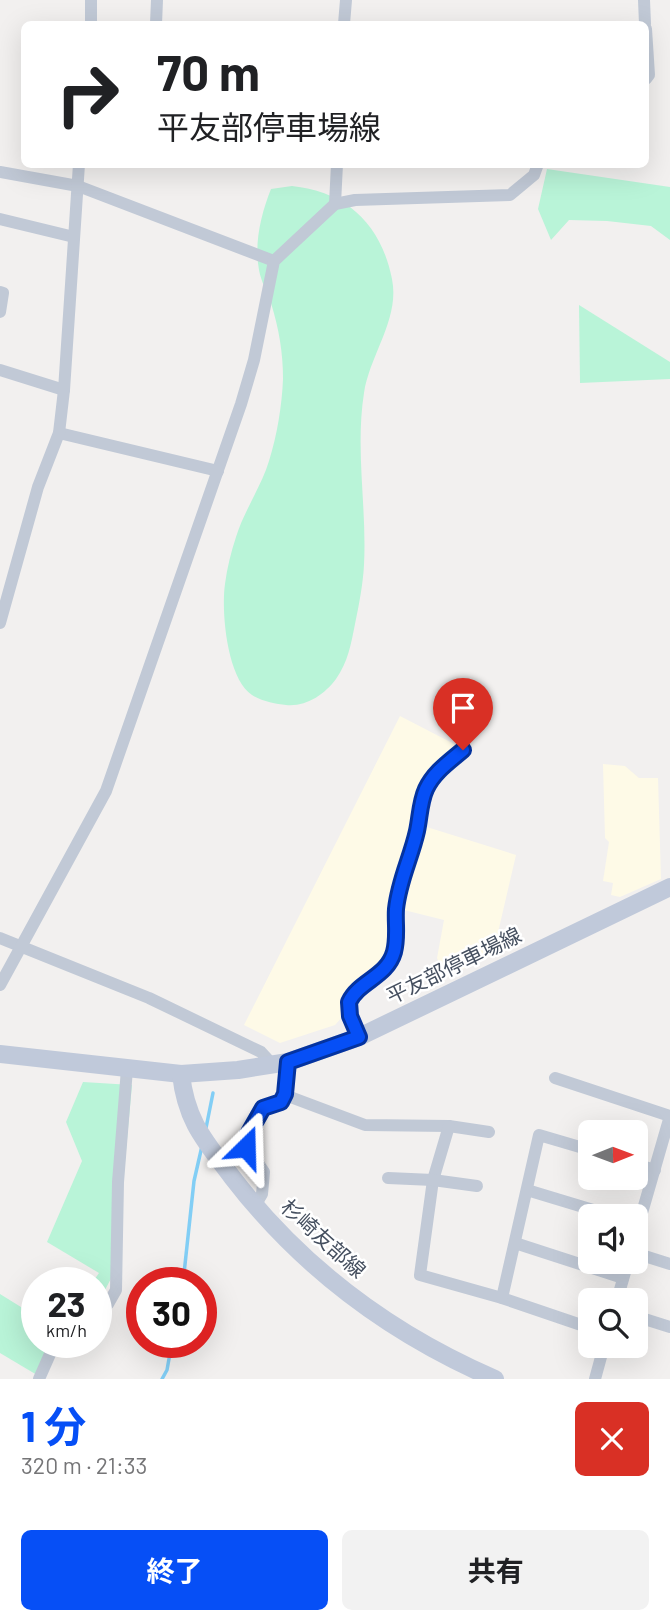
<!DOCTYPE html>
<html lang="ja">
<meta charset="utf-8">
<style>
body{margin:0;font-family:Barlow,"Noto Sans JP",sans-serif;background:#f2f2f2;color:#202124;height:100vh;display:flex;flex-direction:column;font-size:26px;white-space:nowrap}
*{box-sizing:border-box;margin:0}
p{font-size:23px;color:#757577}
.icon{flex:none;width:38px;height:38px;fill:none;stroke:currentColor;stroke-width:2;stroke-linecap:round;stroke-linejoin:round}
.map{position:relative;height:1379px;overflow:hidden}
.side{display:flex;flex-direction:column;background:#fff;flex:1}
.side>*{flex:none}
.hud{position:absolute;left:21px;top:21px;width:628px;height:147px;border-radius:10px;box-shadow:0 7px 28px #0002;background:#fff;color:#202124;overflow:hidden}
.needle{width:46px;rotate:89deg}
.controls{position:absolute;left:578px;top:1120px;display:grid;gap:14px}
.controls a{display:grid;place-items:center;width:70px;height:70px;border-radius:10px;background:#fff;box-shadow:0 7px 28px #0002;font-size:35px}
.speed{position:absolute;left:21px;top:1267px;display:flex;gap:14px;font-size:35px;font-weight:700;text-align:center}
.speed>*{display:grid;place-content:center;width:91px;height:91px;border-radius:50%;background:#fff;box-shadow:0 7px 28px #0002;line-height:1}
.speed small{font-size:18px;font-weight:400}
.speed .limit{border:10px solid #d22;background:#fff;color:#111}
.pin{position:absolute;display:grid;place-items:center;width:60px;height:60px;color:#fff;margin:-72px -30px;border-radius:50% 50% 50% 0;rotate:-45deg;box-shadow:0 0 7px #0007}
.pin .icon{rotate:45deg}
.me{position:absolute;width:77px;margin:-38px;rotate:22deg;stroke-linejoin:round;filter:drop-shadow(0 0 5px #0008)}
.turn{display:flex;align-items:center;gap:24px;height:147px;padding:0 21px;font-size:32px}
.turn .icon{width:91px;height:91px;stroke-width:2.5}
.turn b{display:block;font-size:49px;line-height:60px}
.round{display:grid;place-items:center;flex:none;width:74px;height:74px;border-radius:10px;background:#f2f2f2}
.overview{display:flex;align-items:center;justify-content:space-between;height:119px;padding:0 21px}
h1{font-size:42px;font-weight:700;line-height:52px;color:#064ff6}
.primary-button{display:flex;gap:14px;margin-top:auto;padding:14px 21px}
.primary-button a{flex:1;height:80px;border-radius:10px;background:#064ff6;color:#fff;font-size:28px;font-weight:700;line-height:80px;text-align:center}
.primary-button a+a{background:#f2f2f2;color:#202124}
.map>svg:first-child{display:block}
</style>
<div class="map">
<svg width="670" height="1379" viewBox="0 0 670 1379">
<rect width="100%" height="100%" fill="#f2f0ef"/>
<g fill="#fefae7">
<path d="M400,716L458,746L430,774L414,823L516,855L493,954L445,978L437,958L444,920L392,907L388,950L381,966L354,981L348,988L341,1005L343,1016L335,1025L280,1043L244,1025Z"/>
<path d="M603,764L625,766L639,778H658L661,879L620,897L611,895L613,883L603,881L609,842L605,838Z"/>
</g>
<g fill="#b9f4d8">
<path d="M547,169L670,187V240L651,226L607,221L569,220L551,240L538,209Z"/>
<path d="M292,186C347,192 381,224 392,279C400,319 370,354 364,393C355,450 367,508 364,565C363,584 359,605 355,624C351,644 348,662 336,679C324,695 306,707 286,705C276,704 261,701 252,695C227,679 221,611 225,584C227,568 231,552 236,537C244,511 261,487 269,461C277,436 282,405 283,379C283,353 279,329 271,303C267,292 261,281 259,270C254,243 261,214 271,189Z"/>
<path d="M579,305L670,362V379L580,383Z"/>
<path d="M83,1082L132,1085L115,1271L96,1307V1283H92L99,1273L47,1242L82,1161L66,1122Z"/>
<path d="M0,1294L37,1317V1342H55L37,1375L0,1353Z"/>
</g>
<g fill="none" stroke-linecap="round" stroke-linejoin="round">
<g stroke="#82cef5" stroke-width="3.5">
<path d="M206,1128L213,1093"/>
<path d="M183,1283L194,1181L202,1146"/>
<path d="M162,1379L167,1370L172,1342"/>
</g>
<g stroke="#c1c9d6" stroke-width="12">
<path d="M91,0V24"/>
<path d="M644,0L645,24"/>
<path d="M156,24L157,0"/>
<path d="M344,24L346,0"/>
<path d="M646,29L649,75L646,79"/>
<path d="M0,172L78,186L274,261"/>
<path d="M335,204L337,164"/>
<path d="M0,219L74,237"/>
<path d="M0,292L3,293L0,312"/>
<path d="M0,370L64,390"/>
<path d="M59,433L218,471"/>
<path d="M0,623L38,487L59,433L64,390L79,164"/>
<path d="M0,938L149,998L261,1052L273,1065"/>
<path d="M0,985L106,791L241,404L254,360L274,261L335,204L355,200L510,195L534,175L538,164"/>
<path d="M359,1037C330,971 382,998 394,951C398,937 395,923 397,908C398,896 400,883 403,871C406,857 414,845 417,831C420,817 420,801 426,789C434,772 449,762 463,750"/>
<path d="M288,1062L285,1095L365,1125L449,1126L489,1132"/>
<path d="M555,1078L670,1116"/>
<path d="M449,1126L433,1180L420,1275L502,1298L590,1328"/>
<path d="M635,1164L655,1170"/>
<path d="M388,1178L433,1180L477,1186"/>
<path d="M527,1190L613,1216"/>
<path d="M255,1206L262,1194L264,1172C241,1139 244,1143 263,1108L280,1102L285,1095"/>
<path d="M635,1237L670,1116"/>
<path d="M515,1243L623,1278"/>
<path d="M635,1253L670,1264"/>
<path d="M502,1298L539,1135L590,1150"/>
<path d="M617,1300L628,1262"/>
<path d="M96,1313L108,1304L116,1290L118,1182L127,1069"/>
<path d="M635,1316L670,1327"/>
<path d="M39,1379L54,1345L58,1342"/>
<path d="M595,1379L604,1346"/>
</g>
<g stroke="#c0c9da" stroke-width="18">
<path d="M0,1054L181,1074L238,1070L288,1062L359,1037L670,887"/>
<path d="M181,1074C186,1121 205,1141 232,1177C301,1267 391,1334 495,1379"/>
</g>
</g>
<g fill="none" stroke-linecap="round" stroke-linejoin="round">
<g stroke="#0433a0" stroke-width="18">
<path id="route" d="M246,1147V1138L263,1108L281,1102L285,1094L288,1062L359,1037L350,1016L349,1002C359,981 387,977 394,952C398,937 395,923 396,909C399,880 411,858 417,831C420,817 420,802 426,789C434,772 449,762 463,750"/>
</g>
<use href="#route" stroke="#064ff6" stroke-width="12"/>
</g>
<g text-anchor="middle" stroke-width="5" stroke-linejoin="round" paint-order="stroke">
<g font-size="21" fill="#454f5f" stroke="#fff">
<text transform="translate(454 966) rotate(-26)" y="7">平友部停車場線</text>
<text transform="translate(323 1239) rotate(42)" y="7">杉崎友部線</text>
</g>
</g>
</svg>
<div class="controls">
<a><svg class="needle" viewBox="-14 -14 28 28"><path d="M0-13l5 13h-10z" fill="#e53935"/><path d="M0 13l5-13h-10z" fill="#757577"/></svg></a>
<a><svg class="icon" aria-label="sound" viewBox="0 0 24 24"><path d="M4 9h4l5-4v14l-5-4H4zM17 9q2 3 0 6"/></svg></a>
<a><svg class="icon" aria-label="search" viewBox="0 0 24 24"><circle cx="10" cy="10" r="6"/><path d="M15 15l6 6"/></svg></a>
</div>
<div class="speed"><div>23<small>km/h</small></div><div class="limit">30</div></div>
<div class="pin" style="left:463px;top:750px;background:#d93025"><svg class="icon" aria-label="arrive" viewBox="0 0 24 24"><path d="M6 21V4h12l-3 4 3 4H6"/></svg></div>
<svg class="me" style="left:246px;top:1147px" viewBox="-20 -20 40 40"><path d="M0-17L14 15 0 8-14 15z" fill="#064ff6" stroke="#fff" stroke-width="4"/></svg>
<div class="hud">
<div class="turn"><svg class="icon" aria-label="right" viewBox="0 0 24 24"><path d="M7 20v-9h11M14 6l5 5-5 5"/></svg><div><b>70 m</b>平友部停車場線</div></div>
</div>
</div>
<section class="side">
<div class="overview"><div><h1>1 分</h1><p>320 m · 21:33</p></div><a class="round" style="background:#d93025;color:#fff"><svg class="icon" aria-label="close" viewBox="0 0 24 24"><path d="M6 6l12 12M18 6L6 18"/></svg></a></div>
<div class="primary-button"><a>終了</a><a>共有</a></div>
</section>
